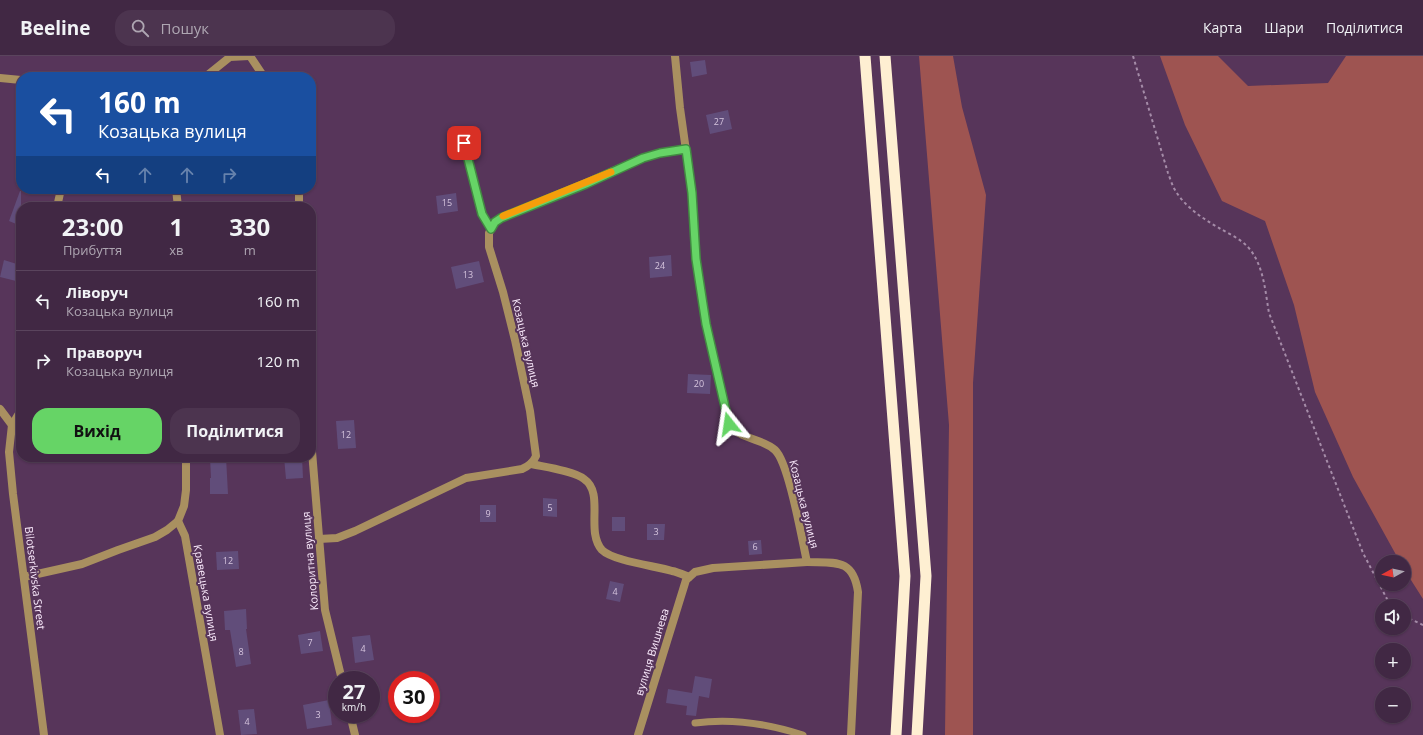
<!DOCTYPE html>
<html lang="uk">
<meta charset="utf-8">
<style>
body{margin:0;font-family:"Open Sans",sans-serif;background:#4c344f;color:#f1f3f6;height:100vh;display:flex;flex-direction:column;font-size:15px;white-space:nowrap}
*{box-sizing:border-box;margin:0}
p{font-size:13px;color:#aea6b2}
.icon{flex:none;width:22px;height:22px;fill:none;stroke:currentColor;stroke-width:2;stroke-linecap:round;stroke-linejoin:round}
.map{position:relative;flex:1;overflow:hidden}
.drawer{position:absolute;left:16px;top:146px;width:300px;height:260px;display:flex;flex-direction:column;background:#412844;border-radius:16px;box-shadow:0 1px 3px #0004,0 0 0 1px #5a445d}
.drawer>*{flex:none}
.top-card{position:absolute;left:16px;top:16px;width:300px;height:122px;border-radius:16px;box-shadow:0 1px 3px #0004,0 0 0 1px #5a445d;background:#1a4fa0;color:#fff;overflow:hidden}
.needle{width:26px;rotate:262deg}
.controls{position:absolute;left:1375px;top:499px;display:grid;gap:8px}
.controls a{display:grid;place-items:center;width:36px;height:36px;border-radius:50%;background:#412844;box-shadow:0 1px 3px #0004,0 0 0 1px #5a445d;font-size:20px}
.speed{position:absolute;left:328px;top:615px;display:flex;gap:8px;font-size:20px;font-weight:700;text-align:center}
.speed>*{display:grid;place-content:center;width:52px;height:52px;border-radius:50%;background:#412844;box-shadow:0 1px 3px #0004,0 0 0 1px #5a445d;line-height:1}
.speed small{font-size:10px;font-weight:400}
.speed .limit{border:6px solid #d22;background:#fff;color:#111}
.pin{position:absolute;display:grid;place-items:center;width:34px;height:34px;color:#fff;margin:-17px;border-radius:8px;box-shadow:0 2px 6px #0006}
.me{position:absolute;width:44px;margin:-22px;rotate:345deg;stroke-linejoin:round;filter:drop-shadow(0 0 3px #0008)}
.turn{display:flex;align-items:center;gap:14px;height:84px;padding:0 16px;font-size:18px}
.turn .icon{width:52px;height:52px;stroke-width:2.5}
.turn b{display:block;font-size:28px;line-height:34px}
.lanes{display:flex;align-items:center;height:38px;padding:0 16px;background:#0003;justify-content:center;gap:20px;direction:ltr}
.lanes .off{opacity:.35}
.eta{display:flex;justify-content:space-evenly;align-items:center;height:68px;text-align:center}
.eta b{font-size:24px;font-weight:700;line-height:28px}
.primary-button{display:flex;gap:8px;margin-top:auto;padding:8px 16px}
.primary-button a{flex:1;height:46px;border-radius:16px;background:#66d466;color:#111;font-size:16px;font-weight:700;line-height:46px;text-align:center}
.primary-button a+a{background:#4c344f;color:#f1f3f6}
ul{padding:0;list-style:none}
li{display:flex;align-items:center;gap:12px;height:60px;padding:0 16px;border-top:1px solid #5a445d}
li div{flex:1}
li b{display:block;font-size:15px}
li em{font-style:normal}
header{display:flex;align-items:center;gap:24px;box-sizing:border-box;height:56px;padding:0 20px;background:#412844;border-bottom:1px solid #5a445d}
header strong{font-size:19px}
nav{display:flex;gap:22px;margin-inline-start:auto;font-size:14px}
.search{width:280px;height:36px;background:#4c344f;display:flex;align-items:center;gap:10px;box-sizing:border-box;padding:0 14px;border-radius:16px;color:#aea6b2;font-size:15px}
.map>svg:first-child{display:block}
</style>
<header>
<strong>Beeline</strong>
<div class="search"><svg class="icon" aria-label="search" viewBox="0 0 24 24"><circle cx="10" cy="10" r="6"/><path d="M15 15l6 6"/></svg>Пошук</div>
<nav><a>Карта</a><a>Шари</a><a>Поділитися</a></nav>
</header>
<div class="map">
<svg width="1423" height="679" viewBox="0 0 1423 679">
<rect width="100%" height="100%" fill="#57355a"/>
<g fill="#9e5451">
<path d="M919,0H953L962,51L986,139L973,327V679H945L949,369Z"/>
<path d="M1160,0H1218L1248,30L1328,27L1346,0H1423V543L1404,513V506H1400L1353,421L1315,336L1294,249L1265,165L1222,145L1185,69Z"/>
</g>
<g fill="#614d7a">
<path d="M705,4L707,18L692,21L690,6Z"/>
<path d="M728,54L732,73L710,78L706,59Z"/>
<path d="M20,135H21V170L9,165Z"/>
<path d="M456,137L458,155L438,158L436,140Z"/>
<path d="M671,199L672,220L650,222L649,201Z"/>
<path d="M4,204L20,209L16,225L0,221Z"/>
<path d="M479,205L484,226L456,233L451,211Z"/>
<path d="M688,318L711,319L710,338L687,337Z"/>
<path d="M354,364L356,392L338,393L336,365Z"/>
<path d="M210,401H226L228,438H210V422H211Z"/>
<path d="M284,401H302L303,422L286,423Z"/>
<path d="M543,442L557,443V461L543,460Z"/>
<rect x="480" y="449" width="16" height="17"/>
<rect x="612" y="461" width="13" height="14"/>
<path d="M647,468H665L664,484H647Z"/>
<path d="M761,484L762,498L749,499L748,485Z"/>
<path d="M238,495L239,513L217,514L216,496Z"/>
<path d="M610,525L624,528L620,546L606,543Z"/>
<path d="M246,553L247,573H246L251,608L236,611L230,574H225L224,555Z"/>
<path d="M320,575L323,595L301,598L298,579Z"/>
<path d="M370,579L374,604L355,607L352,581Z"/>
<path d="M695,620L712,623L709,642L699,640L696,660L686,659L687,650L666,647L668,633L692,637Z"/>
<path d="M329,644L332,669L307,673L303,649Z"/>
<path d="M254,653L257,678L241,679L238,654Z"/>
</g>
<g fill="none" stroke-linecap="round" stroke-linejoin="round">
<g stroke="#a58ca8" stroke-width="2" stroke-dasharray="3 3" stroke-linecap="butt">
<path d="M1133,0L1168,117C1170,122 1172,129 1175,134C1185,151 1202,162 1219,172C1228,177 1240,183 1247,190C1264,208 1265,235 1269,257L1363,497L1387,543L1393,550"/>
<path d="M1404,560L1423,569"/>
</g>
<path stroke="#a99060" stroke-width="7" d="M695,667C731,662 769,668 803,679"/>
<g stroke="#a99060" stroke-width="8">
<path d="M250,0L264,21"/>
<path d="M675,0L680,52L692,137L696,203L706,268L728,364C737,385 761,381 775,394C789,407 802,484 807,506C835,507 853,502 858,536L851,679"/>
<path d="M205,21L230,1L249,0"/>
<path d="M0,22L21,24"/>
<path d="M464,87L482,158L491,173"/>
<path d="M176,133L178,151"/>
<path d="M57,151L61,133"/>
<path d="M299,151V133"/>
<path d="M0,353L12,369"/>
<path d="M21,354L12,369L9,396L13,438L44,679"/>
<path d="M311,383L325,554L342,624"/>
<path d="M186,401V434L184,450L178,465L185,480L220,679"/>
<path d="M531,408C545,411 574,415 584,423C605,437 585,475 602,494C613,505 656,510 672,515C678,516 684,519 689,521"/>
<path d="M319,483L337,482L355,475L466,422L522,413C529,410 533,407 536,400L530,355L515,284L503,236L489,191V177L495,166L501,162L586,127L643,102L661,97L686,93"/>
<path d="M24,521L82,508L118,494L155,481L167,474L178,465"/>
<path d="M350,658L355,679"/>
<path d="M638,679L686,524L695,516L713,512L807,506"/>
</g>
<g stroke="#feefd2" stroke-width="11">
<path d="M865,0L905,520L896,679"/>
<path d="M885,0L926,520L917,679"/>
</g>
</g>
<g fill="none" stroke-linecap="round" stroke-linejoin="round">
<g stroke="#428a42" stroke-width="10">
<path id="route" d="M464,87L482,158L491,173L495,166L501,162L586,128L643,102L660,97L686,93L692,137L696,203L706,268L729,368"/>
</g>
<use href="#route" stroke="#66d466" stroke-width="7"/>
<path stroke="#f59e0b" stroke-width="7" d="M503,160L611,116"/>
</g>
<g text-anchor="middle" stroke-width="4" stroke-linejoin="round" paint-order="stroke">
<g font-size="9" fill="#d5c4dd">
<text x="719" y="69">27</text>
<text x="447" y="150">15</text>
<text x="660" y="213">24</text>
<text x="468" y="222">13</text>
<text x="699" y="331">20</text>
<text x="346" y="382">12</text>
<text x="550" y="455">5</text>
<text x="488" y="461">9</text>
<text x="656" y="479">3</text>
<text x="755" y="494">6</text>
<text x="228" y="508">12</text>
<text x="615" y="539">4</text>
<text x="310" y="590">7</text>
<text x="363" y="596">4</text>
<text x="241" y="599">8</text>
<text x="318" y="662">3</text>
<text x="247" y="669">4</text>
</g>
<g font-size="11" fill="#fcecfe" stroke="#57355a">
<text transform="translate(526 287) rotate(77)" y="4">Козацька вулиця</text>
<text transform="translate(804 448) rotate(76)" y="4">Козацька вулиця</text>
<text transform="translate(310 505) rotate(-95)" y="4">Колоритна вулиця</text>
<text transform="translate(35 522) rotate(83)" y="4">Bilotserkivska Street</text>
<text transform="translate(206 537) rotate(80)" y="4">Кравецька вулиця</text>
<text transform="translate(652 596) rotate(-73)" y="4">вулиця Вишнева</text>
</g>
</g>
</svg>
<div class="controls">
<a><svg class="needle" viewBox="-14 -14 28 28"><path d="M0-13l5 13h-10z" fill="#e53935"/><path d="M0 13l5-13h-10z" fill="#aea6b2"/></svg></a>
<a><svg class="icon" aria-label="sound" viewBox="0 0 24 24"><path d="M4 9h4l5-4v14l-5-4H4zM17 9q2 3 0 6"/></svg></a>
<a>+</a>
<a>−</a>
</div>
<div class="speed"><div>27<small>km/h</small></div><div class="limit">30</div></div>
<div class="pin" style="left:464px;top:87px;background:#d93025"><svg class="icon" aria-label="arrive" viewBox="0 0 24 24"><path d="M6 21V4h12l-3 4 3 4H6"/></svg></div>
<svg class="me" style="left:729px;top:368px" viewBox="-20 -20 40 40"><path d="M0-17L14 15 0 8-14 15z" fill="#66d466" stroke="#fff" stroke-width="4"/></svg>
<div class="top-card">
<div class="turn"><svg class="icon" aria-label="left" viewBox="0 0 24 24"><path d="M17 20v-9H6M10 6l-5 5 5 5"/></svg><div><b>160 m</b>Козацька вулиця</div></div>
<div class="lanes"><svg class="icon" aria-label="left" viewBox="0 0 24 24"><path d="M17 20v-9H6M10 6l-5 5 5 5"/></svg><svg class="icon off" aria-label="ahead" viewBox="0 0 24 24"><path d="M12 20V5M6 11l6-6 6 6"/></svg><svg class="icon off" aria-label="ahead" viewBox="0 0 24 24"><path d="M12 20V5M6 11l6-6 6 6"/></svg><svg class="icon off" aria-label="right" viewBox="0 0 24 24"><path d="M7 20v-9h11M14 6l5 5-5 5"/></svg></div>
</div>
<section class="drawer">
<div class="eta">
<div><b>23:00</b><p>Прибуття</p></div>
<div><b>1</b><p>хв</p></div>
<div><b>330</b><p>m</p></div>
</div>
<ul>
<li><svg class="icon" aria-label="left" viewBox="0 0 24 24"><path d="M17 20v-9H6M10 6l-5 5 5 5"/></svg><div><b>Ліворуч</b><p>Козацька вулиця</p></div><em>160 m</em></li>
<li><svg class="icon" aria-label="right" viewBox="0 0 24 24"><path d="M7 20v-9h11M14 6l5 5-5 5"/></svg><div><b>Праворуч</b><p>Козацька вулиця</p></div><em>120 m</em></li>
</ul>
<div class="primary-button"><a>Вихід</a><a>Поділитися</a></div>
</section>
</div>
